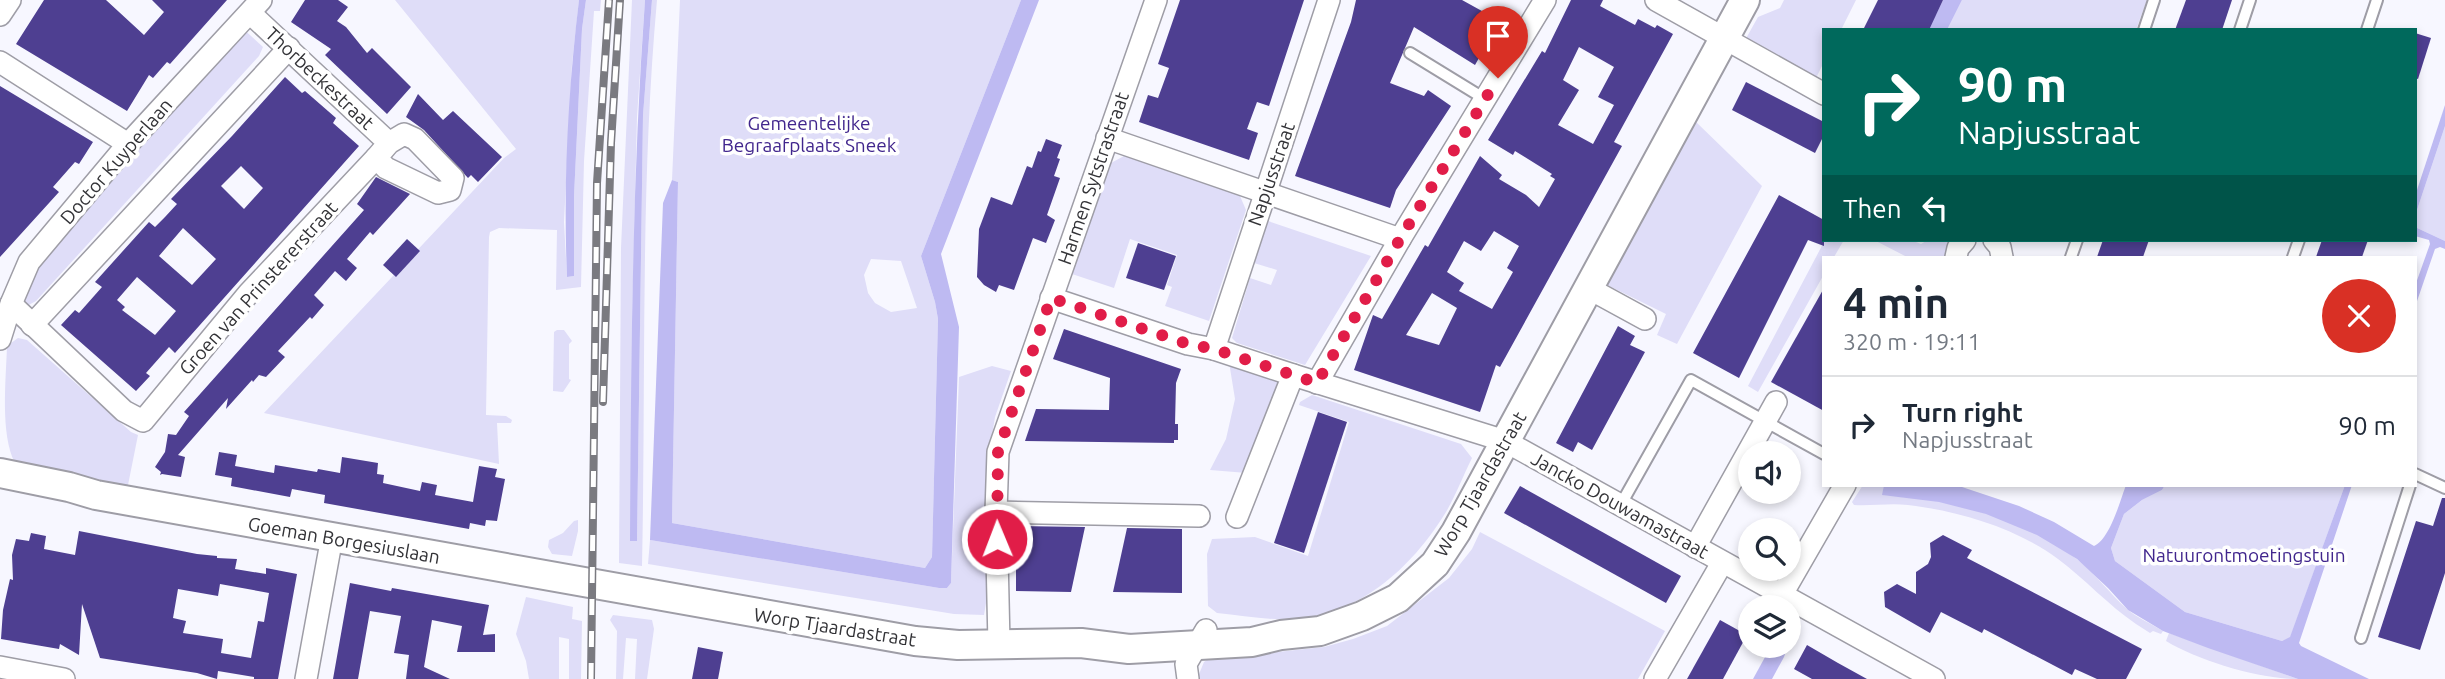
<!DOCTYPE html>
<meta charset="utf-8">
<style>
body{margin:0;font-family:Ubuntu,sans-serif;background:#f2f2f3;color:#1f2937;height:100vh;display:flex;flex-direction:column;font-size:26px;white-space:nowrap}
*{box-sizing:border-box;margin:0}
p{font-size:23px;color:#747a83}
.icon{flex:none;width:38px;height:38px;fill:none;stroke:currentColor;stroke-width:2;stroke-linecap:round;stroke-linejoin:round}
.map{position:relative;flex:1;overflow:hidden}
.drawer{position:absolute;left:1822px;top:256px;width:595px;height:231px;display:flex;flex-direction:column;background:#fff;border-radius:0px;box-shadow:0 4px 10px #0003}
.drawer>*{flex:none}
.top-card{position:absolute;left:1822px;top:28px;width:595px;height:214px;border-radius:0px;box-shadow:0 4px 10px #0003;background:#00695c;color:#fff;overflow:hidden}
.controls{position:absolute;left:1738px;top:441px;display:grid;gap:14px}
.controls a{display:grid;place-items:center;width:63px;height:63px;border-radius:50%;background:#fff;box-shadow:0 4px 10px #0003;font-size:35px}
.pin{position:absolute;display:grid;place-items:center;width:60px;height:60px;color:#fff;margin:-72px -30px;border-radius:50% 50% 50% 0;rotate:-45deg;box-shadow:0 0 7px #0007}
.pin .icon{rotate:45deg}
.me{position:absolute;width:77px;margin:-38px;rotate:359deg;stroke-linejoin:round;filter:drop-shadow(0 0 5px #0008)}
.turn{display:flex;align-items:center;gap:24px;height:147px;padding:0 21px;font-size:32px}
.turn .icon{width:91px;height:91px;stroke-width:2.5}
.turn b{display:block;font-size:49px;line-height:60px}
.then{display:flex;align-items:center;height:66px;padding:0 21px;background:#0003;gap:14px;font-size:26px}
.round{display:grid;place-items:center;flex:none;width:74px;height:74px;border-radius:37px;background:#f2f2f3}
.head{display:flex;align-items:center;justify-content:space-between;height:119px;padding:0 21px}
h1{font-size:42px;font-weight:600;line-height:52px}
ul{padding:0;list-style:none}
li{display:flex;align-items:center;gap:21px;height:98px;padding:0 21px;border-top:2px solid #e0e1e3}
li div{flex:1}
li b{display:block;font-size:26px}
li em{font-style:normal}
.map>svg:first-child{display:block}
</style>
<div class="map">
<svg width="2445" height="679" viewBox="0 0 2445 679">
<rect width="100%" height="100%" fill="#f7f7ff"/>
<g fill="#dfddf8" fill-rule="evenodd">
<path d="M395,0H579L572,64L564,222L567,277L574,276V196L582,29L586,0H601L600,11H594L584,161L581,287L556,290L557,230L499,228L490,232L489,237L486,415L506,416L512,420L511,423H497L499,464L264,413L504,158L516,149Z"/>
<path d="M632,0H645L637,117L632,322L631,541L637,540L643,115L652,0H657C640,188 646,377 642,566L619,563L621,248Z"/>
<path d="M680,0H1021L921,256L935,302L938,319L932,557L925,568L672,523L678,182L672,180ZM871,259L901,261L917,308L891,312L875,303L868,293L864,275Z"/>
<path d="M1784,0H1856L1841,30H1824L1823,64L1815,80L1744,42L1758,17L1780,8Z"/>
<path d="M1962,0H2147L2136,30H1947Z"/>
<path d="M240,26L263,47L259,56L36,301L25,307L21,299L57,235Z"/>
<path d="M1695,121L1762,186L1677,344L1657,335L1666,314L1605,284Z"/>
<path d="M2445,126V241L2415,227V216Z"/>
<path d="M1126,151L1241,190L1240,196L1246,210L1209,321L1165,306L1172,287L1167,285L1177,255L1130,239L1114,288L1072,274L1111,163L1124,156Z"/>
<path d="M1268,221L1371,256L1305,365L1237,343L1232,338L1250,278L1271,285L1277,270L1254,263Z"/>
<path d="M1825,240H1844L1834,257H1824L1823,276L1758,392L1748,386Z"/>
<path d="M1874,240H1911L1921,244L1928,240H1949L1945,257H1907Z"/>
<path d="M557,330H564L572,341L569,344V379L571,380L563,392L553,391L554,332Z"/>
<path d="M18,338L27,340L131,432L138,435L127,490L15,463C0,434 6,380 7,346Z"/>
<path d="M1229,362L1278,377L1276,392L1247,473L1210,470L1226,439L1235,399Z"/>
<path d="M992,366L1011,371L995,417L986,473V603L984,615L954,614L648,564L650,540L939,588H947L951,583L959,377Z"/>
<path d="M1312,395L1461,444L1472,458C1463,476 1456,495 1446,512C1411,569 1357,618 1287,619C1264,620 1240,615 1217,613L1208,606L1207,554L1212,539L1255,537L1308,556L1349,422L1299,405L1300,402Z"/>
<path d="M1863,485H1884L1883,495C1946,497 2027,520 2078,560C2096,574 2110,594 2127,609C2137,618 2152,624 2163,631L2161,634L2153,631L2150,633L2136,624C2108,605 2085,579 2058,559C2016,528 1959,511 1908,505C1890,503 1872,506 1854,505L1852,502Z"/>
<path d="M2165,485H2345L2290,638L2282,641L2185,612L2115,561L2111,548L2124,514L2142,500L2162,490Z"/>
<path d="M578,520V531L572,556L552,554L548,547L549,540L563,533L574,521Z"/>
<path d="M1480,532L1665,631L1638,679H1197L1204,662L1219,651L1258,654L1324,647L1353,639L1387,626L1449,578L1472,549Z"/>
<path d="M526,597L573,607L572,619L582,621L581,679H569V639L559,637V679H529L526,661L516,634Z"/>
<path d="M613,615L652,620L654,629L647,679H635L637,639L626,638L623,679H616L617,631L610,620Z"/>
<path d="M2169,633L2298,679C2259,679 2199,661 2166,641Z"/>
</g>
<g fill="#bebaf2">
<path d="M579,0H586L582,29L574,196V276L567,277C563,185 568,91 579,0Z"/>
<path d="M645,0H652L643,115L637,541H630C631,361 632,180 645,0Z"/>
<path d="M1021,0H1039L941,254L959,327L951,583L947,588H939L650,540L663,203L672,180L678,182L672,523L925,568L932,557L938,319L935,302L921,256Z"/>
<path d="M1943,0H1962L1947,30H1928Z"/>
<path d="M2445,105V126L2415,216V196Z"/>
<path d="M2415,227L2445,241V249L2440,247L2435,249L2415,307V286L2430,244L2429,240L2415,236Z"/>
<path d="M1884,485H1956L2019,506L2054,522L2094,546C2110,539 2120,501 2126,485H2165L2162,490L2142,500L2124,514L2111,548L2115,561L2185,612L2282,641L2290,637L2345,485H2352L2299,643L2301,646L2369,679H2298L2208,648L2163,631L2128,610L2108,588L2077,559L2037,535L1986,514L1939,502L1882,495Z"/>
<path d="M1770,648L1785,654L1784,657L1772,679H1753Z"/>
</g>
<g fill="#4e3f91" fill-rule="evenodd">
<path d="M44,0H106L144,35L164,12L152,0H227L170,64L167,62L153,78L149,75L127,111L16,44Z"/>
<path d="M305,0H338L348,7L337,21L346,27L367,53L372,48L411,87L387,114L325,55L331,49L291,22Z"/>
<path d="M1180,0H1304L1269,106L1257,102L1247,129L1258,133L1249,160L1139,122L1148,95L1158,98L1169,68L1158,64Z"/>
<path d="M1356,0H1462L1500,21L1475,65L1414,27L1390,83L1424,96L1428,90L1451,106L1396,190L1390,208L1295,176L1351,22Z"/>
<path d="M1571,0H1603L1600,6L1635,25L1638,19L1655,28L1657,25L1673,34L1614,142L1622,146L1500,367L1496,365L1480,412L1354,370L1373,315L1382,319L1425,245L1428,247L1480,156L1502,175L1499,179L1526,195L1539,207L1555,179L1550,176L1552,174L1515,151L1513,155L1488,140L1542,51L1545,53ZM1579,47L1614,67L1598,97L1614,105L1593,144L1558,125L1579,90L1563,80ZM1494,231L1519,246L1507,268L1513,272L1492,309L1459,291L1464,283L1447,272L1464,241L1481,251ZM1432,293L1457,308L1439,345L1406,335Z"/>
<path d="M1878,0H1943L1929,30H1863Z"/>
<path d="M2186,0H2232L2222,30H2175Z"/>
<path d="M2415,33L2431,38L2418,79L2415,78Z"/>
<path d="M285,77L302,93L305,91L336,118L333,123L359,146L175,353L169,347L146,373L150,376L136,391L61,325L75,310L79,313L102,287L95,282L149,222L155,227L165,217L177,204L171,199L232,136ZM241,166L263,188L244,209L221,186ZM183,228L216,259L192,285L159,256ZM137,277L176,311L155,335L122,310L125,307L117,300Z"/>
<path d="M1746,82L1824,122V135L1815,153L1732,110Z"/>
<path d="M0,86L93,142L79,164L75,162L53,187L59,192L0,257Z"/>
<path d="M418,94L443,120L453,111L502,157L478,182L471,175L468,178L424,130L406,117Z"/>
<path d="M1046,139L1062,145L1057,158L1060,159L1054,176L1060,178L1047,215L1055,220L1046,243L1033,238L1014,290L999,285L996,292L984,285L977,277L979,229L991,197L1012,205L1027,166L1032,168L1038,151L1041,152Z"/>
<path d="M376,177L410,194L373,235L370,232L347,259L357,268L346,281L335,271L314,295L324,305L312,319L310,317L278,351L285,357L266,377L259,375L253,382L252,380L226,409L228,398L178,455L185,457L181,477L162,474L160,475L161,472L155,467L165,452L168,434L176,435L189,416L184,412L364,210L357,204Z"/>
<path d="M1779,195L1824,220V246L1808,240L1739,378L1693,353Z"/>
<path d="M407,239L420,251L396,277L383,265Z"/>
<path d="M2103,240H2149L2143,257H2097Z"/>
<path d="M2322,240H2368L2362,257H2316Z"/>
<path d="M1138,243L1176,256L1164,290L1126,278Z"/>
<path d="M1824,288V411L1771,382Z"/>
<path d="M1618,326L1635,336L1630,345L1645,352L1592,450L1578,442L1573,452L1556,443Z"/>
<path d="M1064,329L1181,369L1176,383L1175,424H1178V440H1174V443L1025,441L1036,409L1109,410L1110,378L1053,359Z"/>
<path d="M1318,412L1347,422L1304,553L1274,543Z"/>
<path d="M219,452L237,455L235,466L274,473L275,465L317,472L318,469L340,473L342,457L378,463L377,474L384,475L383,483L420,491L422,482L437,485L435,495L473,502L479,466L497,469L495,477L505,479L497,521L486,520L485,526L470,523L469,529L324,503L325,495L292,489L290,497L231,486L232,478L215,475Z"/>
<path d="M1520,486L1681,576L1666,603L1504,513Z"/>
<path d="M2442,498H2445V573L2420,650L2378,637L2416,521L2433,526Z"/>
<path d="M1016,526L1085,527L1071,592L1016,591Z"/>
<path d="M1127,528L1182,529V593L1113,592Z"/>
<path d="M79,531L197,554L217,556V558L237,559L235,569L266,574V568L297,574L278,679H254V677L218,671L217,679L197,673L100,658L82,604L79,655L60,644L59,649L1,639L3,610L10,579L13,580L12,555L16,539L29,541L31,533L46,536L44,549L75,555ZM220,584L269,593L264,622L258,621L251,658L221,653L223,639L183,633L186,621L173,618L178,589L218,596Z"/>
<path d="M1943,535L1972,550L1967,558L2142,649L2126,679H2097L2075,669L2072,675L1984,629L1982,633L1941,612L1930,633L1885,607L1884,592L1897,584L1916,594V572L1928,564L1931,557L1930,543Z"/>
<path d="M350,583L391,591L392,588L489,605L483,635L495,634V652H457L462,626L432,620L424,667L450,679H406L409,655L394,653L401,616L370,611L358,679H333Z"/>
<path d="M1720,620L1747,635L1723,679H1687Z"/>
<path d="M1807,645L1838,663L1867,679H1812L1794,669Z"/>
<path d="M698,647L723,652L718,679H692Z"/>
</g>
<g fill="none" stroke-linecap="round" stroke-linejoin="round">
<g stroke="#9e9da6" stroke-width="14">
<g id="lane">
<path d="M2144,30L2154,0"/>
<path d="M2240,30L2250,0"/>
<path d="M2367,30L2377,0"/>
<path d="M1410,53L1485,99"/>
<path d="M2071,257L2077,240"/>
<path d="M2293,257L2299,240"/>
<path d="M2415,474L2445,488"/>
<path d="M1620,506L1691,380L1824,454"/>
<path d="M2361,638L2410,485"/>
</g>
</g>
<g stroke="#9e9da6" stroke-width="24">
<g id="street">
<path d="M1656,0L1824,94"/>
<path d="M250,13L389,143L376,158L386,168L438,193L450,190L453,178L415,139L404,134L389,143"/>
<path d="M0,15L10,0"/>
<path d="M0,62L128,144"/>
<path d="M1107,138L1400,239"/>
<path d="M1994,240L2000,247L2002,257"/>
<path d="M1956,257L1958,248L1965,240"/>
<path d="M1590,289L1645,319"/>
<path d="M1051,298L1188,344L1214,349L1293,375L1237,517"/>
<path d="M11,304L124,411L143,421L249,293L376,158"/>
<path d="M32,325L289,48"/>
<path d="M0,339L11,304L29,262L128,144L261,0"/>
<path d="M1214,349L1329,0"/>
<path d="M1293,375L1505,441L1934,679"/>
<path d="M1317,383L1400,239L1545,0"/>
<path d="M996,512L1199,516"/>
<path d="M1695,547L1776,402"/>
<path d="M1781,596L1845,485"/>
<path d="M999,644L996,512L998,452L1156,0"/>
<path d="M0,667L64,679"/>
<path d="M306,679L332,537"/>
<path d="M1188,679L1186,664L1206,630"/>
<path d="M1655,679L1722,563"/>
</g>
</g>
<g stroke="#9e9da6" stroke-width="32">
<path id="secondary" d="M0,473L69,487L96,495L915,641L958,645L1081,643L1129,649L1252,642L1281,635L1320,631L1362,616L1398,598L1435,564L1456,532L1745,0"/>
</g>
<use href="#lane" stroke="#fff" stroke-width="10"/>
<use href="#street" stroke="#fff" stroke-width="21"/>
<use href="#secondary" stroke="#fff" stroke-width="28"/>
<g stroke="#7a7a80" stroke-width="8">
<g id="rail">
<path d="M603,402L611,143L620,0"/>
<path d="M591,679L597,183L609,0"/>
</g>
</g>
<use href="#rail" stroke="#fff" stroke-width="5" stroke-dasharray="16" stroke-linecap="butt"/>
</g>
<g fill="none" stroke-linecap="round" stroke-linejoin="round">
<path stroke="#e11d48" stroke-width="12" stroke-dasharray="0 21.6" d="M997,539L998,452L1051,298L1188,344L1214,349L1317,383L1400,239L1498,78"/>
</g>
<g text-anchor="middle" stroke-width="7" stroke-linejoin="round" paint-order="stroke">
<g font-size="19" fill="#333337" stroke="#fff">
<text transform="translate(320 78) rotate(43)" y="7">Thorbeckestraat</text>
<text transform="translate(116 161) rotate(-49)" y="7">Doctor Kuyperlaan</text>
<text transform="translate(1271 174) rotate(-71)" y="7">Napjusstraat</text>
<text transform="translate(1093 178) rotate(-71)" y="7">Harmen Sytstrastraat</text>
<text transform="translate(258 288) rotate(-48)" y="7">Groen van Prinstererstraat</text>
<text transform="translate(1480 484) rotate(-60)" y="7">Worp Tjaardastraat</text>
<text transform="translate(1620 505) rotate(29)" y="7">Jancko Douwamastraat</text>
<text transform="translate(344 540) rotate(10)" y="7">Goeman Borgesiuslaan</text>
<text transform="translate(835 627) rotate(9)" y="7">Worp Tjaardastraat</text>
</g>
<g font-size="19" fill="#41268d" stroke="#fff">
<text x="809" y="130">Gemeentelijke<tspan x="809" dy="22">Begraafplaats Sneek</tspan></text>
<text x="2244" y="562">Natuurontmoetingstuin</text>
</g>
</g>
</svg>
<div class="controls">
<a><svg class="icon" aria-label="sound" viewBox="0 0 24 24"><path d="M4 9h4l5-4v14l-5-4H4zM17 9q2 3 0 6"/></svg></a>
<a><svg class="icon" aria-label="search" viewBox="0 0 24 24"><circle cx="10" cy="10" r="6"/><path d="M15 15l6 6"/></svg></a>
<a><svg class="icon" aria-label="layers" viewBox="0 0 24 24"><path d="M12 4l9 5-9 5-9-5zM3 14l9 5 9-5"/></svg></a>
</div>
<div class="pin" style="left:1498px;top:78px;background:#d93025"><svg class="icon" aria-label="arrive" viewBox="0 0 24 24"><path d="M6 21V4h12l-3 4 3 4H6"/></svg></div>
<svg class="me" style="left:997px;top:539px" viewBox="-20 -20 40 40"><circle r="17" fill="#e11d48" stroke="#fff" stroke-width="3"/><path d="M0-11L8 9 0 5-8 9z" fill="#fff"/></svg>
<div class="top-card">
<div class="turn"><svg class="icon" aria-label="right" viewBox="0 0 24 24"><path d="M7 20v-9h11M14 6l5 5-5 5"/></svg><div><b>90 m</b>Napjusstraat</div></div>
<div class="then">Then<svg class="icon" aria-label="left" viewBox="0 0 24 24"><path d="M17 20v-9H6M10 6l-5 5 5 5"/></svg></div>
</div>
<section class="drawer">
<div class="head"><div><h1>4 min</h1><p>320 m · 19:11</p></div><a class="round" style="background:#d93025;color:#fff"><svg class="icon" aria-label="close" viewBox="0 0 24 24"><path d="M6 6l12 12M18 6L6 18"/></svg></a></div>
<ul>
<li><svg class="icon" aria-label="right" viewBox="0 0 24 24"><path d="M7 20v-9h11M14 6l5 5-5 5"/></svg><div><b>Turn right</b><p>Napjusstraat</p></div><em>90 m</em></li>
</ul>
</section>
</div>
